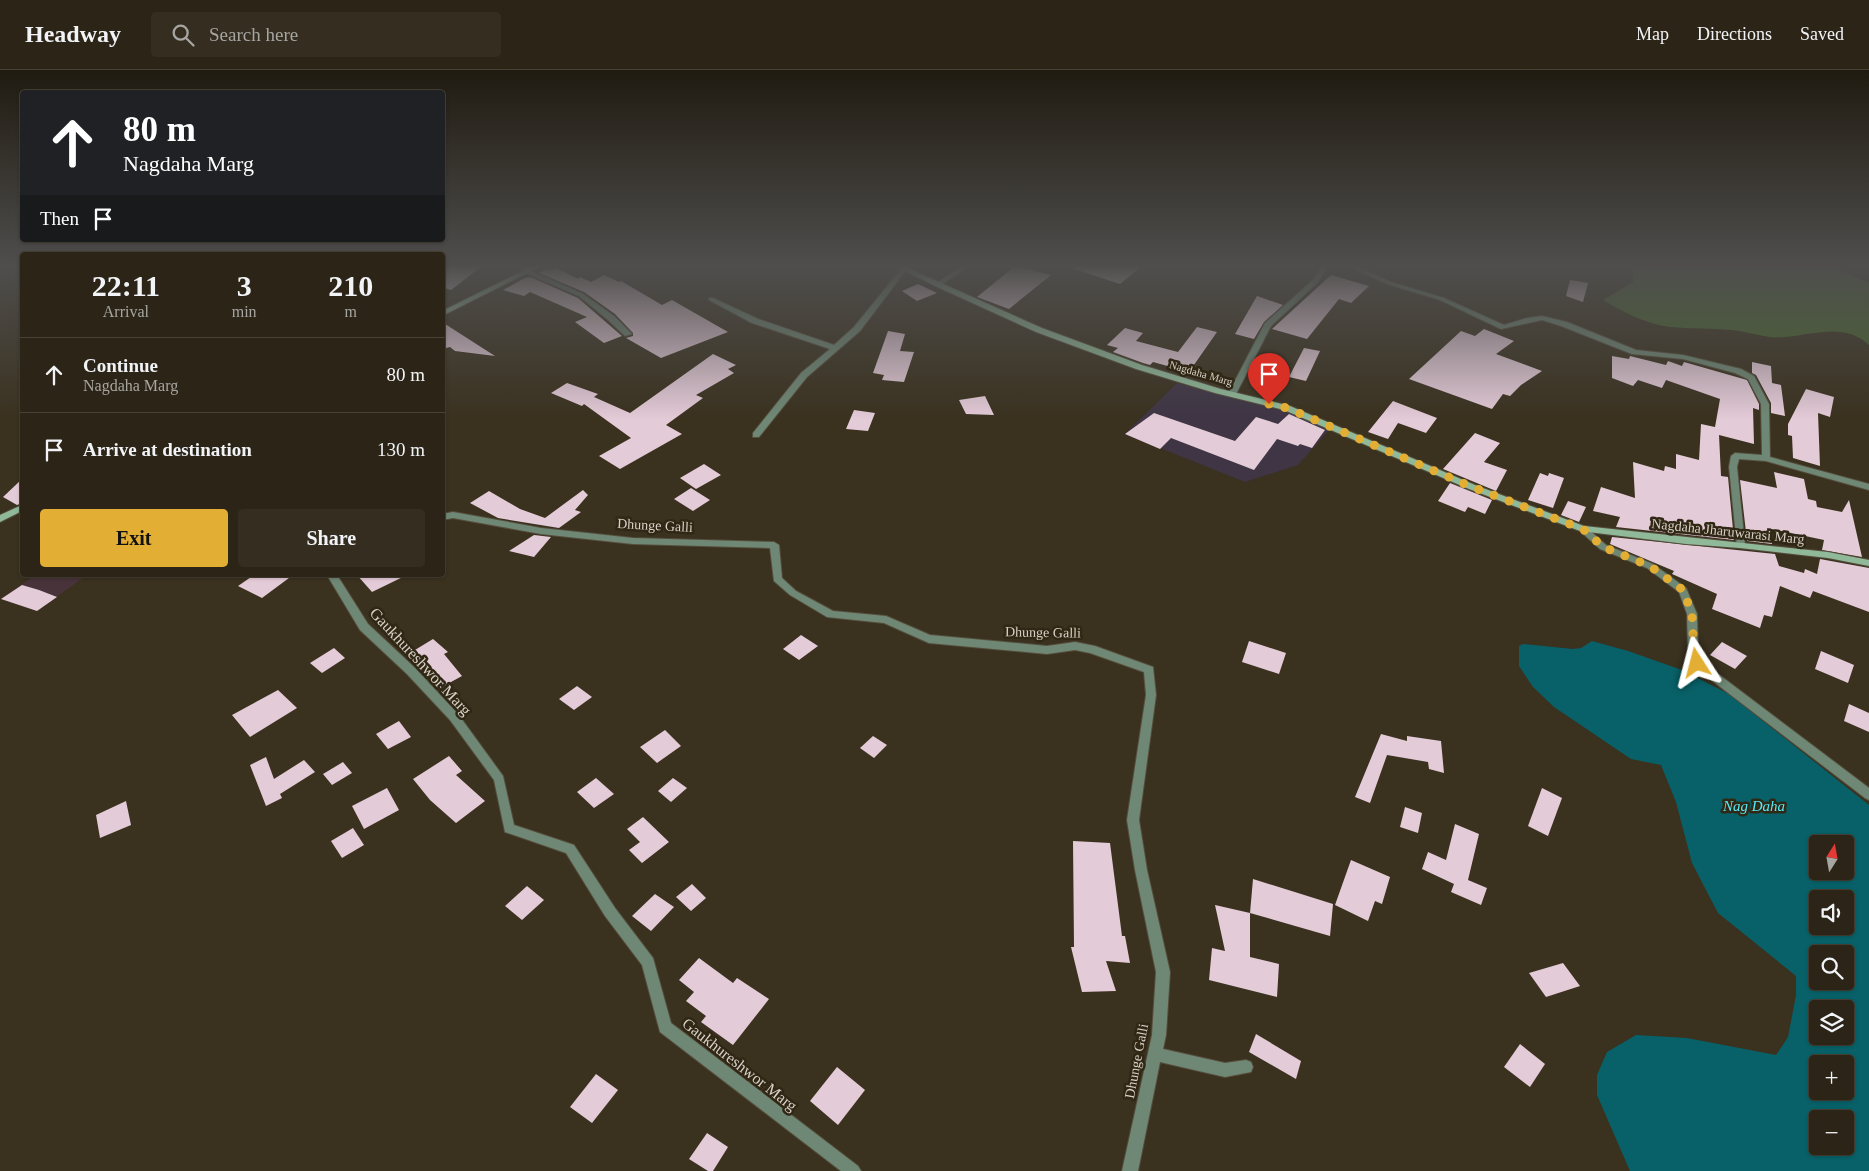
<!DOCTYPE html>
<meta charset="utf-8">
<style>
body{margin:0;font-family:"Times New Roman",serif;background:#342d20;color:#f1f3f6;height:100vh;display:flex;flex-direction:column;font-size:19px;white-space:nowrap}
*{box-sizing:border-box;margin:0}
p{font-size:16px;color:#a6a5a1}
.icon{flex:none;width:28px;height:28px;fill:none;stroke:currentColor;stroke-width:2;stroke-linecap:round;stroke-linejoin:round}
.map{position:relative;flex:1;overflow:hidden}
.drawer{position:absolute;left:20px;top:182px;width:425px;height:325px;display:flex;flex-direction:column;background:#2c2517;border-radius:5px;box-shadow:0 1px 4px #0004,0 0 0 1px #484236}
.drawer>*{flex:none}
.banner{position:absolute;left:20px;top:20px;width:425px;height:152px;border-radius:5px;box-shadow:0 1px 4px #0004,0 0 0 1px #484236;background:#202124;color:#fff;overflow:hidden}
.needle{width:32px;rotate:11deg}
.controls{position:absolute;left:1809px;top:765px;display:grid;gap:10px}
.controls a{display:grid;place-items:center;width:45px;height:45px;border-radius:5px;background:#2c2517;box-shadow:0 1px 4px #0004,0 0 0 1px #484236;font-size:25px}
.pin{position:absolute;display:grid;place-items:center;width:42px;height:42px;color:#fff;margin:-51px -21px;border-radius:50% 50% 50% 0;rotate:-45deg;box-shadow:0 0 5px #0007}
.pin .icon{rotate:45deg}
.me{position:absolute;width:55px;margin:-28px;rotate:351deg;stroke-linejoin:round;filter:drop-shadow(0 0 4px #0008)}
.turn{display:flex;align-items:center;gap:18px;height:105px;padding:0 20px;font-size:22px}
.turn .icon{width:65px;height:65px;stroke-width:2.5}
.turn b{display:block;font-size:35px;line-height:42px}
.then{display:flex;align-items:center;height:48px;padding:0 20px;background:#0003;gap:10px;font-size:19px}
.eta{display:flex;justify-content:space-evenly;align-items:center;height:85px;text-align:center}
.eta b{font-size:30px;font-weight:700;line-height:35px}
.action{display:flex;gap:10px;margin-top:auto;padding:10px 20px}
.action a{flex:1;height:58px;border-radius:5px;background:#e3ae34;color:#111;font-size:20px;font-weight:700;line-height:58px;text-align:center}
.action a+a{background:#342d20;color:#f1f3f6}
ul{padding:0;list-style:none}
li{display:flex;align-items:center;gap:15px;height:75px;padding:0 20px;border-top:1px solid #484236}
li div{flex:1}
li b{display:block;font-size:19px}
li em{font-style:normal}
header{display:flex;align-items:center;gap:30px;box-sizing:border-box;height:70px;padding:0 25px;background:#2c2517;border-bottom:1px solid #484236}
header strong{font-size:24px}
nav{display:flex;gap:28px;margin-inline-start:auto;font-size:18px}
.search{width:350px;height:45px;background:#342d20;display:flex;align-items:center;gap:12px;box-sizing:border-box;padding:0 18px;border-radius:5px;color:#a6a5a1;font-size:19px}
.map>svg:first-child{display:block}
</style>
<header>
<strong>Headway</strong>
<div class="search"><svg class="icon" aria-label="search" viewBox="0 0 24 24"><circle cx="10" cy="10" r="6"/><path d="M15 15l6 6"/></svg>Search here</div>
<nav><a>Map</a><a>Directions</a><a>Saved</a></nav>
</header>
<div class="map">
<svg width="1869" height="1101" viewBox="0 0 1869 1101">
<rect width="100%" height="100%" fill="#3a311f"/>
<path fill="#3f3545" d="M1177,313L1288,341L1330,359L1298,395L1245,412L1125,364Z"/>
<path fill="#473339" d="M35,505H87L37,541L1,529Z"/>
<path fill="#48672d" d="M1633,196H1835V198L1869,213V275C1841,248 1803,270 1770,267C1757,265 1744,261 1732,260C1711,258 1690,259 1670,257C1646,254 1623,242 1603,230L1633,212Z"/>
<path fill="#086168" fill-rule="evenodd" d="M1592,571L1628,581L1682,600L1729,624L1869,735V1101H1630L1597,1025V1005L1607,982L1636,965L1687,968L1776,985L1788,967L1796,925V906L1718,843L1692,793L1676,732L1661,695L1631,689L1554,637L1533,617L1519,596V576L1523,574L1573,579L1581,578ZM1818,774H1845V801H1818ZM1818,829H1845V856H1818ZM1818,884H1845V911H1818ZM1818,939H1845V966H1818ZM1818,994H1845V1021H1818ZM1818,1049H1845V1076H1818Z"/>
<g fill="#e4cbd8">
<path d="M442,196H482L451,220L442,217Z"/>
<path d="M1015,196L1051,205L1009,239L977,227Z"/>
<path d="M1074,196H1142L1120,214L1074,199Z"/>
<path d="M556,198L578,209L580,207L591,212L604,205L619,212L621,211L662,235L672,230L728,262L661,288L626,268L633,266V263L615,244L584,222L539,203L547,199L551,200Z"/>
<path d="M1331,205L1369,216L1351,233L1339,229L1307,269L1272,259Z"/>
<path d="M530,207L578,228L622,266L604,273L575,252L587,247L530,222L524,226L503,220L525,208Z"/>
<path d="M1570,210L1588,213L1583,232L1566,226Z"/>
<path d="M918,214L937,223L917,231L902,221Z"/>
<path d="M1257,226L1283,235L1264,252L1254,269L1235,264Z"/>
<path d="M442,252L495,286L455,281L450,277L442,279Z"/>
<path d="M1197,257L1217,262L1189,302L1153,292L1150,295L1143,293L1113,282L1118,278L1107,275L1125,258L1143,263L1136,271L1178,282Z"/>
<path d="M1484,259L1514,271L1496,284L1542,301L1521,315L1510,326L1503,324L1492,339L1409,309L1461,261L1475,266Z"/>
<path d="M888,261L905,264L900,281L914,282L904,312L882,310L884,305L873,303Z"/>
<path d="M1304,278L1320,281L1306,311L1289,307Z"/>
<path d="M713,284L736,295L728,299L734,303L696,325L703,328L666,355L682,364L620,399L599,386L631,368L584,334L582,336L551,323L567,313L598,324L594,327L630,343Z"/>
<path d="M1612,286L1629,289L1630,286L1666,295L1668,291L1682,296L1684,292L1747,310L1759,334V340L1753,338L1754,374L1719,365L1721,406L1728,407L1734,470L1616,457L1620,447L1593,441L1601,417L1635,428L1633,392L1664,401L1665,396L1676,399V384L1699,390L1701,354L1715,357L1720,329L1666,310L1662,318L1638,310L1633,316L1612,308Z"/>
<path d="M1752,292L1771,296L1772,313L1781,315L1785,346L1771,343V333L1756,305L1752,303Z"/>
<path d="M1806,319L1834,327L1830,347L1818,343L1820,396L1793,388L1792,366L1788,365V354Z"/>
<path d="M985,326L994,345L966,344L959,330Z"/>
<path d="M1393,331L1437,348L1426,363L1398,353L1388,369L1368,362Z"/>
<path d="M854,340L875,343L868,361L846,359Z"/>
<path d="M1154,343L1235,371L1256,347L1278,354L1289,344L1325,360L1312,378L1300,374L1298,376L1277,369L1254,400L1171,368L1160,379L1125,364Z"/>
<path d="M1475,363L1500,373L1484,392L1507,400L1496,421L1443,399Z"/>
<path d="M704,394L721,405L696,419L680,408Z"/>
<path d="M1774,402L1804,409L1808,429L1816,431L1817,437L1842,442L1849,430L1862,487L1822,480L1824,470L1767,458L1772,474L1747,471L1740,410L1777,418Z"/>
<path d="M1540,403L1548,406L1549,403L1564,408L1553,438L1528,430Z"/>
<path d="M22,409V433L17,435L3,427Z"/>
<path d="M1450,413L1492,430L1485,444L1468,437L1465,442L1438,431Z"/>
<path d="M691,418L710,430L693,441L674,429Z"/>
<path d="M583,420L588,425L575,440L581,442L559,458L498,448L470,433L489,421L520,439L545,448Z"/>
<path d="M1568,431L1586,437L1579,452L1561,445Z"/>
<path d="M534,465L551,467L534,487L509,481Z"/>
<path d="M1612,467L1775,484L1779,496L1804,503L1805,499L1817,504L1820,489L1869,498V542L1813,521L1810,528L1780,516L1772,547L1764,545L1760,558L1712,539L1717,524L1672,504L1674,501L1610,474Z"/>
<path d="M254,505H293L262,528L238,516Z"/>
<path d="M357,505H407L372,522Z"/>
<path d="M22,515L39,520L57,527L37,541L1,529Z"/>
<path d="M801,565L818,576L799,590L783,579Z"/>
<path d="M433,569L448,582L444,584L462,606L440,618L430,606L433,605L410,583Z"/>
<path d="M1249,571L1286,583L1279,604L1242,592Z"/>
<path d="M1722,572L1747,586L1735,599L1710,585Z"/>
<path d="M334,578L345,588L322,603L310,593Z"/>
<path d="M1821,581L1854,595L1848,613L1815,599Z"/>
<path d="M577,616L592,627L574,640L559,629Z"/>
<path d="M278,620L297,638L250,667L232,645Z"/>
<path d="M1849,634L1869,643V662L1844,651Z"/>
<path d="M399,651L411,667L388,679L376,664Z"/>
<path d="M665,660L681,676L657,693L640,677Z"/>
<path d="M1381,664L1407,671V666L1441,671L1444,703L1429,699L1428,692L1387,685L1370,733L1355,727Z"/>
<path d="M873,666L887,675L874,688L860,678Z"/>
<path d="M449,686L462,701L456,705L485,731L456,753L430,730L413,709Z"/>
<path d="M266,687L274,709L304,690L315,702L280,724L282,728L266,736L250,695Z"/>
<path d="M343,692L352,703L332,715L323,704Z"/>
<path d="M596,708L614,724L594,738L577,722Z"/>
<path d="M673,708L687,718L671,732L658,721Z"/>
<path d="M387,718L399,740L364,759L352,736Z"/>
<path d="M1542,718L1562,728L1548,766L1528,756Z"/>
<path d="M126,731L131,755L100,768L96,745Z"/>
<path d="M1405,737L1422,743L1418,763L1400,757Z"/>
<path d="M643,747L669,772L642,793L629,780L640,772L627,759Z"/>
<path d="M1455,754L1479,764L1468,810L1487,818L1481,835L1451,822L1454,814L1422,799L1428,782L1446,790Z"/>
<path d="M353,758L364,775L342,788L331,771Z"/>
<path d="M1073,771L1110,773L1122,866H1125L1130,893L1106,891L1116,921L1082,922L1071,877H1074Z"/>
<path d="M1351,790L1390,807L1382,834L1375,831L1368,851L1335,835Z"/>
<path d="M1253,809L1333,834L1330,866L1250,843Z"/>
<path d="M692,814L706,828L691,841L676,827Z"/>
<path d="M527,816L544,830L522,850L505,836Z"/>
<path d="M655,824L674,837L651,861L632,846Z"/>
<path d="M1215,835L1250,843V887L1279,894L1277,927L1209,910L1212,878L1225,881Z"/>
<path d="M699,888L733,913L737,908L769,929L733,975L701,952L706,946L686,931L694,922L679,910Z"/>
<path d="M1563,893L1580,916L1546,927L1529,903Z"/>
<path d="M1256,964L1301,991L1296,1009L1249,982Z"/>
<path d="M1520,974L1545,994L1530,1017L1504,997Z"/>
<path d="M837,997L865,1020L838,1055L810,1031Z"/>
<path d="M596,1004L618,1020L592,1053L570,1037Z"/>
<path d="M707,1063L728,1077L713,1101H708L689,1089Z"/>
</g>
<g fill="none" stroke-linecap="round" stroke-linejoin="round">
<g stroke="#564e3d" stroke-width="2">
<g id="street">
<path d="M513,196L534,198V200L531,201L583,224L614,246L632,264L625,266L608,250L579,226L526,203L525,202L527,200Z"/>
<path d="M962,196H970L939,216H935V214Z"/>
<path d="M1322,196H1328L1318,212L1271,256L1236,324L1235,326H1229L1228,324L1265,253L1313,210Z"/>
<path d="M1347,196H1356L1391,212L1444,228L1504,255L1527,248L1542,246L1567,252L1636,280L1683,285L1741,299L1754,306L1769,334L1770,387L1869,414V420L1766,391L1739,389L1737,397L1745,475L1743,477H1737L1729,397L1731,386L1735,383L1762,385L1761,334L1748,309L1735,303L1683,289L1632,284L1561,256L1542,250L1501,259L1440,230L1387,214Z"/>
<path d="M902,198L907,199L860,261L807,307L759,367H753V363L801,303L830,279L752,253L709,230V228H713L758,249L834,275L854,257Z"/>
<path d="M453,442L541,458L633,468L774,472L779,475L782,508L796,521L833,541L886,546L930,565L1047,576L1075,572L1095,576L1153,597L1156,625L1139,750L1147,800L1170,902L1166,965L1163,979L1225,993L1246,990L1251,992L1253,997L1251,1002L1225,1007L1160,992L1138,1101H1122L1152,965L1156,902L1135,800L1127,750L1146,625L1144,602L1090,583L1075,580L1047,584L929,573L884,553L827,547L790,525L774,511L770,478L633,474L541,464L453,448L442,450V444Z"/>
<path d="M1583,456L1586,457L1606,475L1653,494L1686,518L1697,544L1698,582L1701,591L1869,718V730L1865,728L1693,596L1688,582L1687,544L1679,522L1647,498L1600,479L1580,461L1578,459L1580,457Z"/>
<path d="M327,505H337L368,554L415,598L458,644L503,706L514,755L574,775L615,838L653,888L671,953L858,1096L861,1101H841L660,962L642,895L605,846L566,783L505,762L494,710L450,650L407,604L360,560Z"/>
</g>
</g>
<g stroke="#564e3d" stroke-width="2">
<g id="secondary">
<path d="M533,196H541L442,246V241Z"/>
<path d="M895,196H903L1042,258L1142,295L1221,319L1290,336L1475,415L1584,456L1828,482L1869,490V496L1828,488L1740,478L1686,474L1580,461L1469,419L1284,340L1215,323L1136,299L1036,262L935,216Z"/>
<path d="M22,435V441L0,452V445Z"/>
</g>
</g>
<use href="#street" fill="#6f8875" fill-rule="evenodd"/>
<use href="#secondary" fill="#90b99a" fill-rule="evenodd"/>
</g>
<linearGradient id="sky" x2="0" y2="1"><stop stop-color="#201b11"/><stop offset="0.56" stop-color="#4f4e4d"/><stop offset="1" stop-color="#4f4e4d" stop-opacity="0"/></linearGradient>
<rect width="1869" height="350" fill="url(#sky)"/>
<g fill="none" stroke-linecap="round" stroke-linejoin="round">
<path stroke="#e3ae34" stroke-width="9" stroke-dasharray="0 16.2" d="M1269,334L1287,338L1472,417L1583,459L1603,477L1650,496L1683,520L1692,544L1694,582L1697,593"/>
</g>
<g text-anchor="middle" stroke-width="5" stroke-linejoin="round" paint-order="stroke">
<g font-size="11" fill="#d8d1c7" stroke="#302715">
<text transform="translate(1201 303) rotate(16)" y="4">Nagdaha Marg</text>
</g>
<g font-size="14" fill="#d8d1c7" stroke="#302715">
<text transform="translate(655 455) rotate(3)" y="5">Dhunge Galli</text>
<text transform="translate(1728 461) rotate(6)" y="5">Nagdaha Jharuwarasi Marg</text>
<text transform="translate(1043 562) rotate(1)" y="5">Dhunge Galli</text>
<text transform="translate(1136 991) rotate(-79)" y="5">Dhunge Galli</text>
</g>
<g font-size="15" font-style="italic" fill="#57e8f5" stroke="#302715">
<text x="1754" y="741">Nag Daha</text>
</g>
<g font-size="16" fill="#d8d1c7" stroke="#302715">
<text transform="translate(421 591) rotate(47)" y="6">Gaukhureshwor Marg</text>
<text transform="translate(740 994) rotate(38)" y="6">Gaukhureshwor Marg</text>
</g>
</g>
</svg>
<div class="controls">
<a><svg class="needle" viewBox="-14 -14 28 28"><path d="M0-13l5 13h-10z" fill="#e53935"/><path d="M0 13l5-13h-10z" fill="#a6a5a1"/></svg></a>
<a><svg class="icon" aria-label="sound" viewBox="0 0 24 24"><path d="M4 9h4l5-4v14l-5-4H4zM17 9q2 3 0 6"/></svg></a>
<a><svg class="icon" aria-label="search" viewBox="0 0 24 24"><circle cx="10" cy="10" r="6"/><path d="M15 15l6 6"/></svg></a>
<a><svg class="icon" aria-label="layers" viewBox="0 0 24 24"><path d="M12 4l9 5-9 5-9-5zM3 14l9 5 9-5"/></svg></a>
<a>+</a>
<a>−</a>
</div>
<div class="pin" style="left:1269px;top:334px;background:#d93025"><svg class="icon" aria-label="arrive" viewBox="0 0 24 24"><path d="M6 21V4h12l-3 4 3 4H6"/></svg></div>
<svg class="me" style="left:1697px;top:593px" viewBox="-20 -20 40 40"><path d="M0-17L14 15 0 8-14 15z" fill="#e3ae34" stroke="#fff" stroke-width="4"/></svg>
<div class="banner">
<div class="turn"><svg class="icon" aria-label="ahead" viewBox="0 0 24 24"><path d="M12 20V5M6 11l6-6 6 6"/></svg><div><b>80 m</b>Nagdaha Marg</div></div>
<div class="then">Then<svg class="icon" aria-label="arrive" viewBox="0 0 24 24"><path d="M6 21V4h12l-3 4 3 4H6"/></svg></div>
</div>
<section class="drawer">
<div class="eta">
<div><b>22:11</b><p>Arrival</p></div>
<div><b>3</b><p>min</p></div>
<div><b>210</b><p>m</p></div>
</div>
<ul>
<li><svg class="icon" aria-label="ahead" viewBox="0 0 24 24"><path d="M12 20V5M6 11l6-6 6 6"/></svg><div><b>Continue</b><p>Nagdaha Marg</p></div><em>80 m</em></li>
<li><svg class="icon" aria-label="arrive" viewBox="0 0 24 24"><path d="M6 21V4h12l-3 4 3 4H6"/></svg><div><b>Arrive at destination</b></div><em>130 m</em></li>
</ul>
<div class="action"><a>Exit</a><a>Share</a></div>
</section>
</div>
